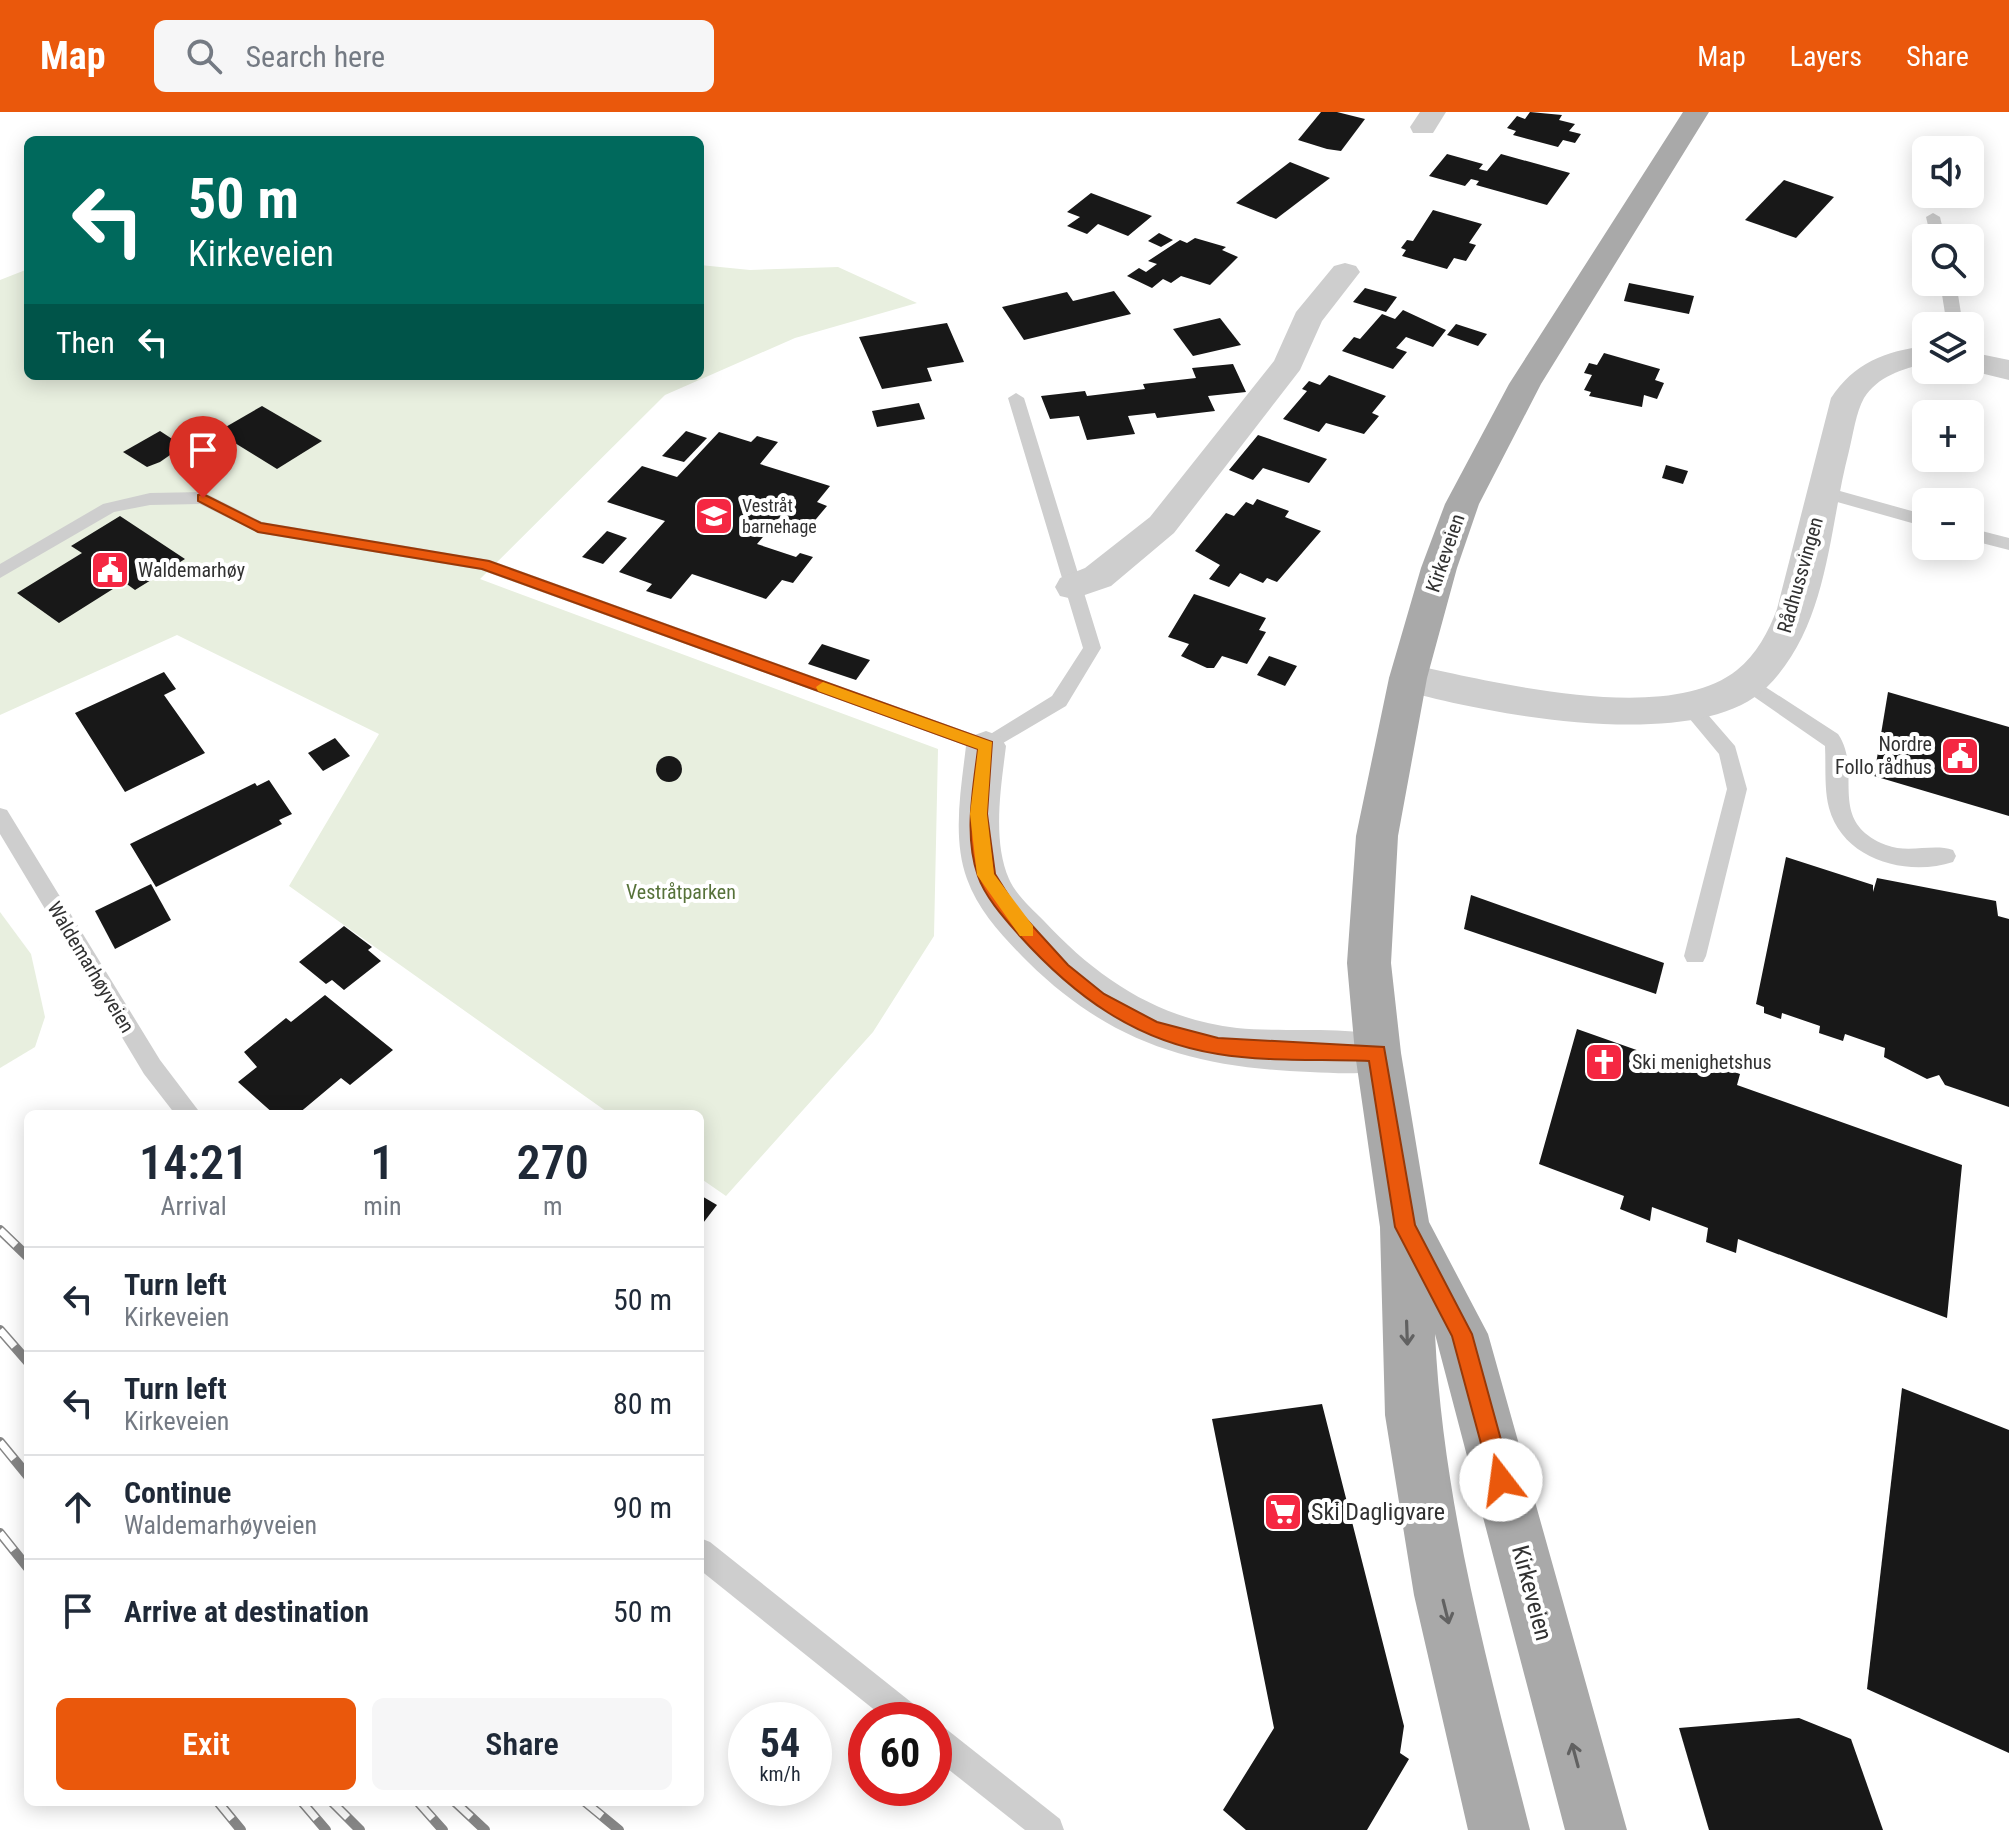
<!DOCTYPE html>
<meta charset="utf-8">
<style>
body{margin:0;font-family:"Roboto Condensed",sans-serif;background:#f6f6f7;color:#1f2937;height:100vh;display:flex;flex-direction:column;font-size:30px;white-space:nowrap}
*{box-sizing:border-box;margin:0}
p{font-size:26px;color:#747a83}
.icon{flex:none;width:44px;height:44px;fill:none;stroke:currentColor;stroke-width:2;stroke-linecap:round;stroke-linejoin:round}
.map{position:relative;flex:1;overflow:hidden}
.panel{position:absolute;left:24px;top:998px;width:680px;height:696px;display:flex;flex-direction:column;background:#fff;border-radius:12px;box-shadow:0 4px 20px #0003}
.panel>*{flex:none}
.top-card{position:absolute;left:24px;top:24px;width:680px;height:244px;border-radius:12px;box-shadow:0 4px 20px #0003;background:#00695c;color:#fff;overflow:hidden}
.controls{position:absolute;left:1912px;top:24px;display:grid;gap:16px}
.controls a{display:grid;place-items:center;width:72px;height:72px;border-radius:12px;background:#fff;box-shadow:0 4px 20px #0003;font-size:40px}
.speed{position:absolute;left:728px;top:1590px;display:flex;gap:16px;font-size:40px;font-weight:700;text-align:center}
.speed>*{display:grid;place-content:center;width:104px;height:104px;border-radius:50%;background:#fff;box-shadow:0 4px 20px #0003;line-height:1}
.speed small{font-size:20px;font-weight:400}
.speed .limit{border:12px solid #d22;background:#fff;color:#111}
.pin{position:absolute;display:grid;place-items:center;width:68px;height:68px;color:#fff;margin:-82px -34px;border-radius:50% 50% 50% 0;rotate:-45deg;box-shadow:0 0 8px #0007}
.pin .icon{rotate:45deg}
.me{position:absolute;width:88px;margin:-44px;rotate:345deg;stroke-linejoin:round;filter:drop-shadow(0 0 6px #0008)}
.turn{display:flex;align-items:center;gap:28px;height:168px;padding:0 32px;font-size:36px}
.turn .icon{width:104px;height:104px;stroke-width:2.5}
.turn b{display:block;font-size:56px;line-height:68px}
.then{display:flex;align-items:center;height:76px;padding:0 32px;background:#0003;gap:16px;font-size:30px}
.eta{display:flex;justify-content:space-evenly;align-items:center;height:136px;text-align:center}
.eta b{font-size:48px;font-weight:600;line-height:56px}
.cta{display:flex;gap:16px;margin-top:auto;padding:16px 32px}
.cta a{flex:1;height:92px;border-radius:12px;background:#ea580c;color:#fff;font-size:32px;font-weight:600;line-height:92px;text-align:center}
.cta a+a{background:#f6f6f7;color:#1f2937}
ul{padding:0;list-style:none}
li{display:flex;align-items:center;gap:24px;height:104px;padding:0 32px;border-top:2px solid #e0e1e3}
li div{flex:1}
li b{display:block;font-size:30px}
li em{font-style:normal}
header{display:flex;align-items:center;gap:48px;box-sizing:border-box;height:112px;padding:0 40px;background:#ea580c;color:#fff}
header strong{font-size:38px}
nav{display:flex;gap:44px;margin-inline-start:auto;font-size:28px}
.search{width:560px;height:72px;background:#f6f6f7;display:flex;align-items:center;gap:20px;box-sizing:border-box;padding:0 28px;border-radius:12px;color:#747a83;font-size:30px}
.map>svg:first-child{display:block}
</style>
<header>
<strong>Map</strong>
<div class="search"><svg class="icon" aria-label="search" viewBox="0 0 24 24"><circle cx="10" cy="10" r="6"/><path d="M15 15l6 6"/></svg>Search here</div>
<nav><a>Map</a><a>Layers</a><a>Share</a></nav>
</header>
<div class="map">
<svg width="2009" height="1718" viewBox="0 0 2009 1718">
<rect width="100%" height="100%" fill="#fff"/>
<g fill="#e8efdf">
<path d="M700,153L750,158L838,155L917,191L795,226L665,283L480,467L938,637L934,824L873,920L726,1084L700,1066V1002H610L289,774L379,622L177,523L0,603V168L28,157V264H700Z"/>
<path d="M0,800L31,842L45,905L35,935L0,956Z"/>
</g>
<g fill="#181818">
<path d="M1321,0H1337L1365,7L1341,39L1327,37L1298,28Z"/>
<path d="M1530,0L1562,3L1559,8L1575,12L1569,19L1581,22L1575,31L1563,28L1558,35L1513,23L1516,19L1507,16L1517,4L1525,7Z"/>
<path d="M1447,42L1483,52L1479,57L1487,59L1501,42L1570,61L1547,93L1476,73L1479,69L1471,67L1465,74L1429,64Z"/>
<path d="M1290,50L1330,66L1276,107L1236,91Z"/>
<path d="M1784,68L1834,85L1796,126L1745,108Z"/>
<path d="M1091,81L1152,104L1128,124L1098,112L1087,122L1067,114L1080,105L1067,100Z"/>
<path d="M1433,98L1482,112L1469,131L1476,133L1466,149L1454,146L1447,157L1402,144L1406,138L1401,136L1407,128L1413,129Z"/>
<path d="M1159,121L1173,128L1161,135L1148,129Z"/>
<path d="M1195,126L1226,135L1222,138L1238,145L1210,173L1181,164L1171,171L1163,167L1152,176L1127,164L1139,156L1146,160L1157,152L1148,149L1180,128L1187,131Z"/>
<path d="M1629,171L1694,184L1689,202L1624,189Z"/>
<path d="M1365,176L1397,185L1386,200L1353,190Z"/>
<path d="M1114,179L1131,202L1024,228L1002,195L1067,180L1073,189Z"/>
<path d="M1403,198L1446,218L1433,235L1406,225L1396,236L1407,240L1393,257L1342,239L1354,225L1360,227L1382,202L1395,207Z"/>
<path d="M1220,206L1241,233L1193,244L1173,217Z"/>
<path d="M947,211L964,250L927,256L932,269L882,277L859,225Z"/>
<path d="M1456,212L1487,222L1478,234L1447,223Z"/>
<path d="M1604,241L1660,257L1655,268L1664,271L1657,287L1644,283L1642,295L1589,284L1591,280L1584,278L1592,263L1584,261L1589,251L1597,253Z"/>
<path d="M1233,252L1246,280L1208,284L1215,299L1157,306L1155,301L1128,304L1135,322L1087,328L1079,304L1050,307L1041,284L1085,279L1087,284L1145,277L1143,272L1196,266L1192,256Z"/>
<path d="M1329,263L1386,284L1372,301L1379,304L1364,322L1326,311L1319,320L1283,307L1307,279L1302,277L1309,269L1320,273Z"/>
<path d="M919,291L925,307L877,315L872,299Z"/>
<path d="M262,294L322,329L277,357L217,320Z"/>
<path d="M160,319L183,334L160,350L147,355L123,340Z"/>
<path d="M686,319L707,326L684,350L662,344Z"/>
<path d="M719,320L751,330L757,324L778,330L760,352L830,374L817,390L827,394L806,419L779,406L757,432L796,445L800,441L813,445L793,471L782,468L766,487L692,462L671,487L646,479L652,472L619,460L665,409L607,390L642,354L677,365Z"/>
<path d="M1258,323L1327,347L1309,371L1263,356L1253,368L1229,358Z"/>
<path d="M1666,353L1688,359L1683,372L1662,366Z"/>
<path d="M1257,387L1289,399L1285,405L1321,419L1277,470L1267,466L1263,471L1240,461L1229,475L1209,467L1220,453L1195,439L1226,401L1234,404L1246,390L1253,393Z"/>
<path d="M120,404L185,447L135,478L124,470L59,511L17,481L82,441L71,434Z"/>
<path d="M607,419L627,426L603,452L582,445Z"/>
<path d="M1194,482L1266,506L1259,518L1266,520L1247,552L1222,544L1214,556H1207L1181,544L1189,532L1168,525Z"/>
<path d="M822,532L870,548L856,568L808,552Z"/>
<path d="M1269,544L1297,554L1285,574L1257,563Z"/>
<path d="M164,560L176,577L164,583L205,641L125,680L75,601Z"/>
<path d="M1888,580L2009,615V704L1874,664Z"/>
<path d="M335,626L350,644L323,659L308,641Z"/>
<circle cx="669" cy="657" r="13"/>
<path d="M269,668L292,702L279,708L282,712L156,775L130,732L255,671L257,674Z"/>
<path d="M1786,745L1873,773V780L1877,766L1996,789L1998,804L2009,807V995L1945,973L1939,963L1927,967L1884,945L1885,936L1845,922L1843,929L1819,921L1820,914L1782,901L1781,907L1764,901V895L1756,892Z"/>
<path d="M151,772L171,808L115,837L95,799Z"/>
<path d="M1471,783L1664,851L1656,882L1464,817Z"/>
<path d="M344,814L372,835L368,838L381,849L344,878L332,868L326,872L299,850Z"/>
<path d="M325,883L393,938L350,973L341,966L298,1002H274L238,970L257,955L244,940L286,906L291,910Z"/>
<path d="M1577,917L1682,954L1685,943L1740,962L1737,973L1962,1053L1947,1206L1738,1127L1736,1141L1706,1130L1708,1116L1652,1095L1650,1109L1620,1097L1624,1084L1539,1052Z"/>
<path d="M700,1083L717,1093L700,1115Z"/>
<path d="M1902,1276L2009,1318V1641L1867,1577Z"/>
<path d="M1322,1292L1404,1614L1400,1641L1409,1647L1367,1718H1246L1223,1698L1274,1616L1212,1307Z"/>
<path d="M1799,1606L1851,1627L1883,1718H1709L1679,1616Z"/>
</g>
<g fill="none" stroke-linecap="round" stroke-linejoin="round">
<g fill="#cecece" fill-rule="evenodd">
<path d="M1933,101L1940,105L1945,126H1931L1926,105Z"/>
<path d="M1940,170H1956L1963,214H1947Z"/>
<path d="M1016,281L1024,286L1101,536L1066,594L986,641L481,458L258,421L200,392L150,393L114,400L0,466V452L103,392L150,381L203,380L262,410L490,448L984,626L1052,584L1083,536L1008,286Z"/>
<path d="M1822,374L1926,403V415L1816,384L1813,380Z"/>
<path d="M1970,416L2009,426V438L1970,428Z"/>
<path d="M1747,563L1838,622C1864,660 1825,709 1886,733C1909,742 1932,731 1953,738L1956,744L1953,750C1907,765 1843,748 1829,696C1824,677 1826,654 1825,634L1740,575L1737,570L1740,565Z"/>
<path d="M1689,587L1696,589L1735,634L1747,677L1706,844L1703,850H1687L1684,844L1727,677L1719,642L1679,594Z"/>
<path d="M0,696L7,698L160,948L201,1002H175L144,962L0,722Z"/>
<path d="M700,1426L710,1430L921,1598L926,1608H887L700,1458Z"/>
<path d="M934,1612L945,1616L1060,1707L1064,1718H1025L934,1646Z"/>
</g>
<g fill="#cecece" fill-rule="evenodd">
<path d="M1420,0H1446L1433,21H1413L1410,15Z"/>
<path d="M1345,151L1356,154L1360,160L1322,209L1300,258L1174,421L1111,474L1073,487L1060,484L1055,475L1060,466L1085,456L1150,405L1274,249L1296,200L1334,154Z"/>
<path d="M1926,234V252C1903,256 1877,265 1864,286C1856,300 1853,323 1849,339C1828,419 1829,514 1766,576C1695,644 1480,601 1395,576L1389,566L1395,556L1408,552C1491,569 1666,615 1737,558C1756,543 1769,519 1777,497L1831,286C1854,251 1885,239 1926,234Z"/>
<path d="M1970,240L2009,248V268L1968,258Z"/>
<path d="M986,619L1000,624L1006,634C1001,675 992,728 1009,767C1016,783 1032,797 1044,809C1097,866 1158,907 1237,916C1282,921 1356,913 1394,927L1401,941L1394,955C1368,964 1338,961 1310,960C1196,956 1111,932 1028,850C1004,826 979,800 967,767C952,726 961,677 966,634L972,624Z"/>
</g>
<path fill="#a9a9a9" fill-rule="evenodd" d="M1683,0H1709L1541,272L1479,392L1457,456L1427,566L1398,724L1391,851L1401,941L1429,1110L1488,1222L1627,1718H1565L1435,1222C1443,1391 1488,1554 1530,1718H1468L1414,1483L1385,1303L1380,1115L1355,941L1347,851L1356,724L1389,566L1421,456L1445,392L1509,272Z"/>
<g stroke="#868686" stroke-width="10">
<g id="rail">
<path d="M0,1118L28,1145"/>
<path d="M0,1218L28,1250"/>
<path d="M0,1330L28,1364"/>
<path d="M0,1421L28,1456"/>
<path d="M218,1690L241,1718"/>
<path d="M302,1690L326,1718"/>
<path d="M332,1690L360,1718"/>
<path d="M418,1690L443,1718"/>
<path d="M455,1690L485,1718"/>
<path d="M585,1690L619,1718"/>
</g>
</g>
<use href="#rail" stroke="#fff" stroke-width="7" stroke-dasharray="22" stroke-linecap="butt"/>
</g>
<defs><path id="oneway-shaft" d="M-6 0H5M1.5-3L5.5 0L1.5 3" fill="none" stroke-width="1.6" stroke-linecap="round" stroke-linejoin="round" transform="scale(2)"/></defs>
<g stroke="#616161">
<use href="#oneway-shaft" transform="translate(1407 1221) rotate(88)"/>
<use href="#oneway-shaft" transform="translate(1446 1500) rotate(76)"/>
<use href="#oneway-shaft" transform="translate(1575 1643) rotate(-105)"/>
</g>
<path fill="#ea580c" stroke="#983908" stroke-width="2" d="M203,382L261,411L489,449L992,630L987,702L995,762L1017,797L1068,853L1104,882L1157,910L1218,926L1384,935L1415,1113L1472,1222L1512,1368L1509,1376L1501,1379L1493,1376L1452,1224L1395,1115L1369,949C1320,947 1266,950 1218,942C1135,929 1074,884 1019,823C1005,807 985,785 978,764C964,724 973,678 978,637L482,457L258,420L198,389V383Z"/>
<path fill="#f59e0b" d="M823,570L992,630L987,702L994,762L1033,814V824H1020L977,763L970,702L978,637L818,579L816,575Z"/>
<defs>
<g id="school-square" transform="scale(2)"><rect x="-9" y="-9" width="18" height="18" rx="4" fill="#f52742" stroke="#fff"/><path d="M0-5L7-2L0 1L-7-2ZM-4 1L0 2.5L4 1V4Q0 6-4 4Z" fill="#fff"/></g>
<g id="civic-square" transform="scale(2)"><rect x="-9" y="-9" width="18" height="18" rx="4" fill="#f52742" stroke="#fff"/><path d="M-.6-6.5H3V-4.5H.6V-3L4-1V1h2V6H-6V1h2V-1L-.6-3ZM-1.2 2.5V6h2.4V2.5Z" fill="#fff"/></g>
<g id="church-square" transform="scale(2)"><rect x="-9" y="-9" width="18" height="18" rx="4" fill="#f52742" stroke="#fff"/><path d="M-1.2-6h2.4v3.5h3.3v2.4h-3.3V6h-2.4V-.1h-3.3v-2.4h3.3Z" fill="#fff"/></g>
<g id="supermarket-square" transform="scale(2)"><rect x="-9" y="-9" width="18" height="18" rx="4" fill="#f52742" stroke="#fff"/><path d="M-6-5.5h2.5l.6 2H6L4.5 2H-2.5L-4.4-4H-6ZM-1.5 3.2a1.3 1.3 0 1 0 .1 0ZM3 3.2a1.3 1.3 0 1 0 .1 0Z" fill="#fff"/></g>
</defs>
<g fill-rule="evenodd">
<use href="#school-square" x="714" y="404"/>
<use href="#civic-square" x="110" y="458"/>
<use href="#civic-square" x="1960" y="644"/>
<use href="#church-square" x="1604" y="950"/>
<use href="#supermarket-square" x="1283" y="1400"/>
</g>
<g text-anchor="middle" stroke-width="8" stroke-linejoin="round" paint-order="stroke">
<g font-size="18" fill="#313131" stroke="#fff" text-anchor="start">
<text x="742" y="400">Vestråt<tspan x="742" dy="21">barnehage</tspan></text>
</g>
<g font-size="20" fill="#313131" stroke="#fff">
<text transform="translate(1445 441) rotate(-71)" y="7">Kirkeveien</text>
<text transform="translate(1800 463) rotate(-74)" y="7">Rådhussvingen</text>
<text transform="translate(91 855) rotate(59)" y="7">Waldemarhøyveien</text>
</g>
<g font-size="20" fill="#313131" stroke="#fff" text-anchor="start">
<text x="138" y="465">Waldemarhøy</text>
<text x="1932" y="639" text-anchor="end">Nordre<tspan x="1932" dy="23">Follo rådhus</tspan></text>
<text x="1632" y="957">Ski menighetshus</text>
</g>
<g font-size="20" fill="#57723a" stroke="#fff">
<text x="681" y="787">Vestråtparken</text>
</g>
<g font-size="24" fill="#313131" stroke="#fff" text-anchor="start">
<text x="1311" y="1408">Ski Dagligvare</text>
</g>
<g font-size="24" fill="#313131" stroke="#fff">
<text transform="translate(1532 1481) rotate(75)" y="8">Kirkeveien</text>
</g>
</g>
</svg>
<div class="controls">
<a><svg class="icon" aria-label="sound" viewBox="0 0 24 24"><path d="M4 9h4l5-4v14l-5-4H4zM17 9q2 3 0 6"/></svg></a>
<a><svg class="icon" aria-label="search" viewBox="0 0 24 24"><circle cx="10" cy="10" r="6"/><path d="M15 15l6 6"/></svg></a>
<a><svg class="icon" aria-label="layers" viewBox="0 0 24 24"><path d="M12 4l9 5-9 5-9-5zM3 14l9 5 9-5"/></svg></a>
<a>+</a>
<a>−</a>
</div>
<div class="speed"><div>54<small>km/h</small></div><div class="limit">60</div></div>
<div class="pin" style="left:203px;top:386px;background:#d93025"><svg class="icon" aria-label="arrive" viewBox="0 0 24 24"><path d="M6 21V4h12l-3 4 3 4H6"/></svg></div>
<svg class="me" style="left:1501px;top:1368px" viewBox="-20 -20 40 40"><circle r="19" fill="#fff"/><path d="M0-13L10 11 0 6-10 11z" fill="#ea580c"/></svg>
<div class="top-card">
<div class="turn"><svg class="icon" aria-label="left" viewBox="0 0 24 24"><path d="M17 20v-9H6M10 6l-5 5 5 5"/></svg><div><b>50 m</b>Kirkeveien</div></div>
<div class="then">Then<svg class="icon" aria-label="left" viewBox="0 0 24 24"><path d="M17 20v-9H6M10 6l-5 5 5 5"/></svg></div>
</div>
<section class="panel">
<div class="eta">
<div><b>14:21</b><p>Arrival</p></div>
<div><b>1</b><p>min</p></div>
<div><b>270</b><p>m</p></div>
</div>
<ul>
<li><svg class="icon" aria-label="left" viewBox="0 0 24 24"><path d="M17 20v-9H6M10 6l-5 5 5 5"/></svg><div><b>Turn left</b><p>Kirkeveien</p></div><em>50 m</em></li>
<li><svg class="icon" aria-label="left" viewBox="0 0 24 24"><path d="M17 20v-9H6M10 6l-5 5 5 5"/></svg><div><b>Turn left</b><p>Kirkeveien</p></div><em>80 m</em></li>
<li><svg class="icon" aria-label="ahead" viewBox="0 0 24 24"><path d="M12 20V5M6 11l6-6 6 6"/></svg><div><b>Continue</b><p>Waldemarhøyveien</p></div><em>90 m</em></li>
<li><svg class="icon" aria-label="arrive" viewBox="0 0 24 24"><path d="M6 21V4h12l-3 4 3 4H6"/></svg><div><b>Arrive at destination</b></div><em>50 m</em></li>
</ul>
<div class="cta"><a>Exit</a><a>Share</a></div>
</section>
</div>
